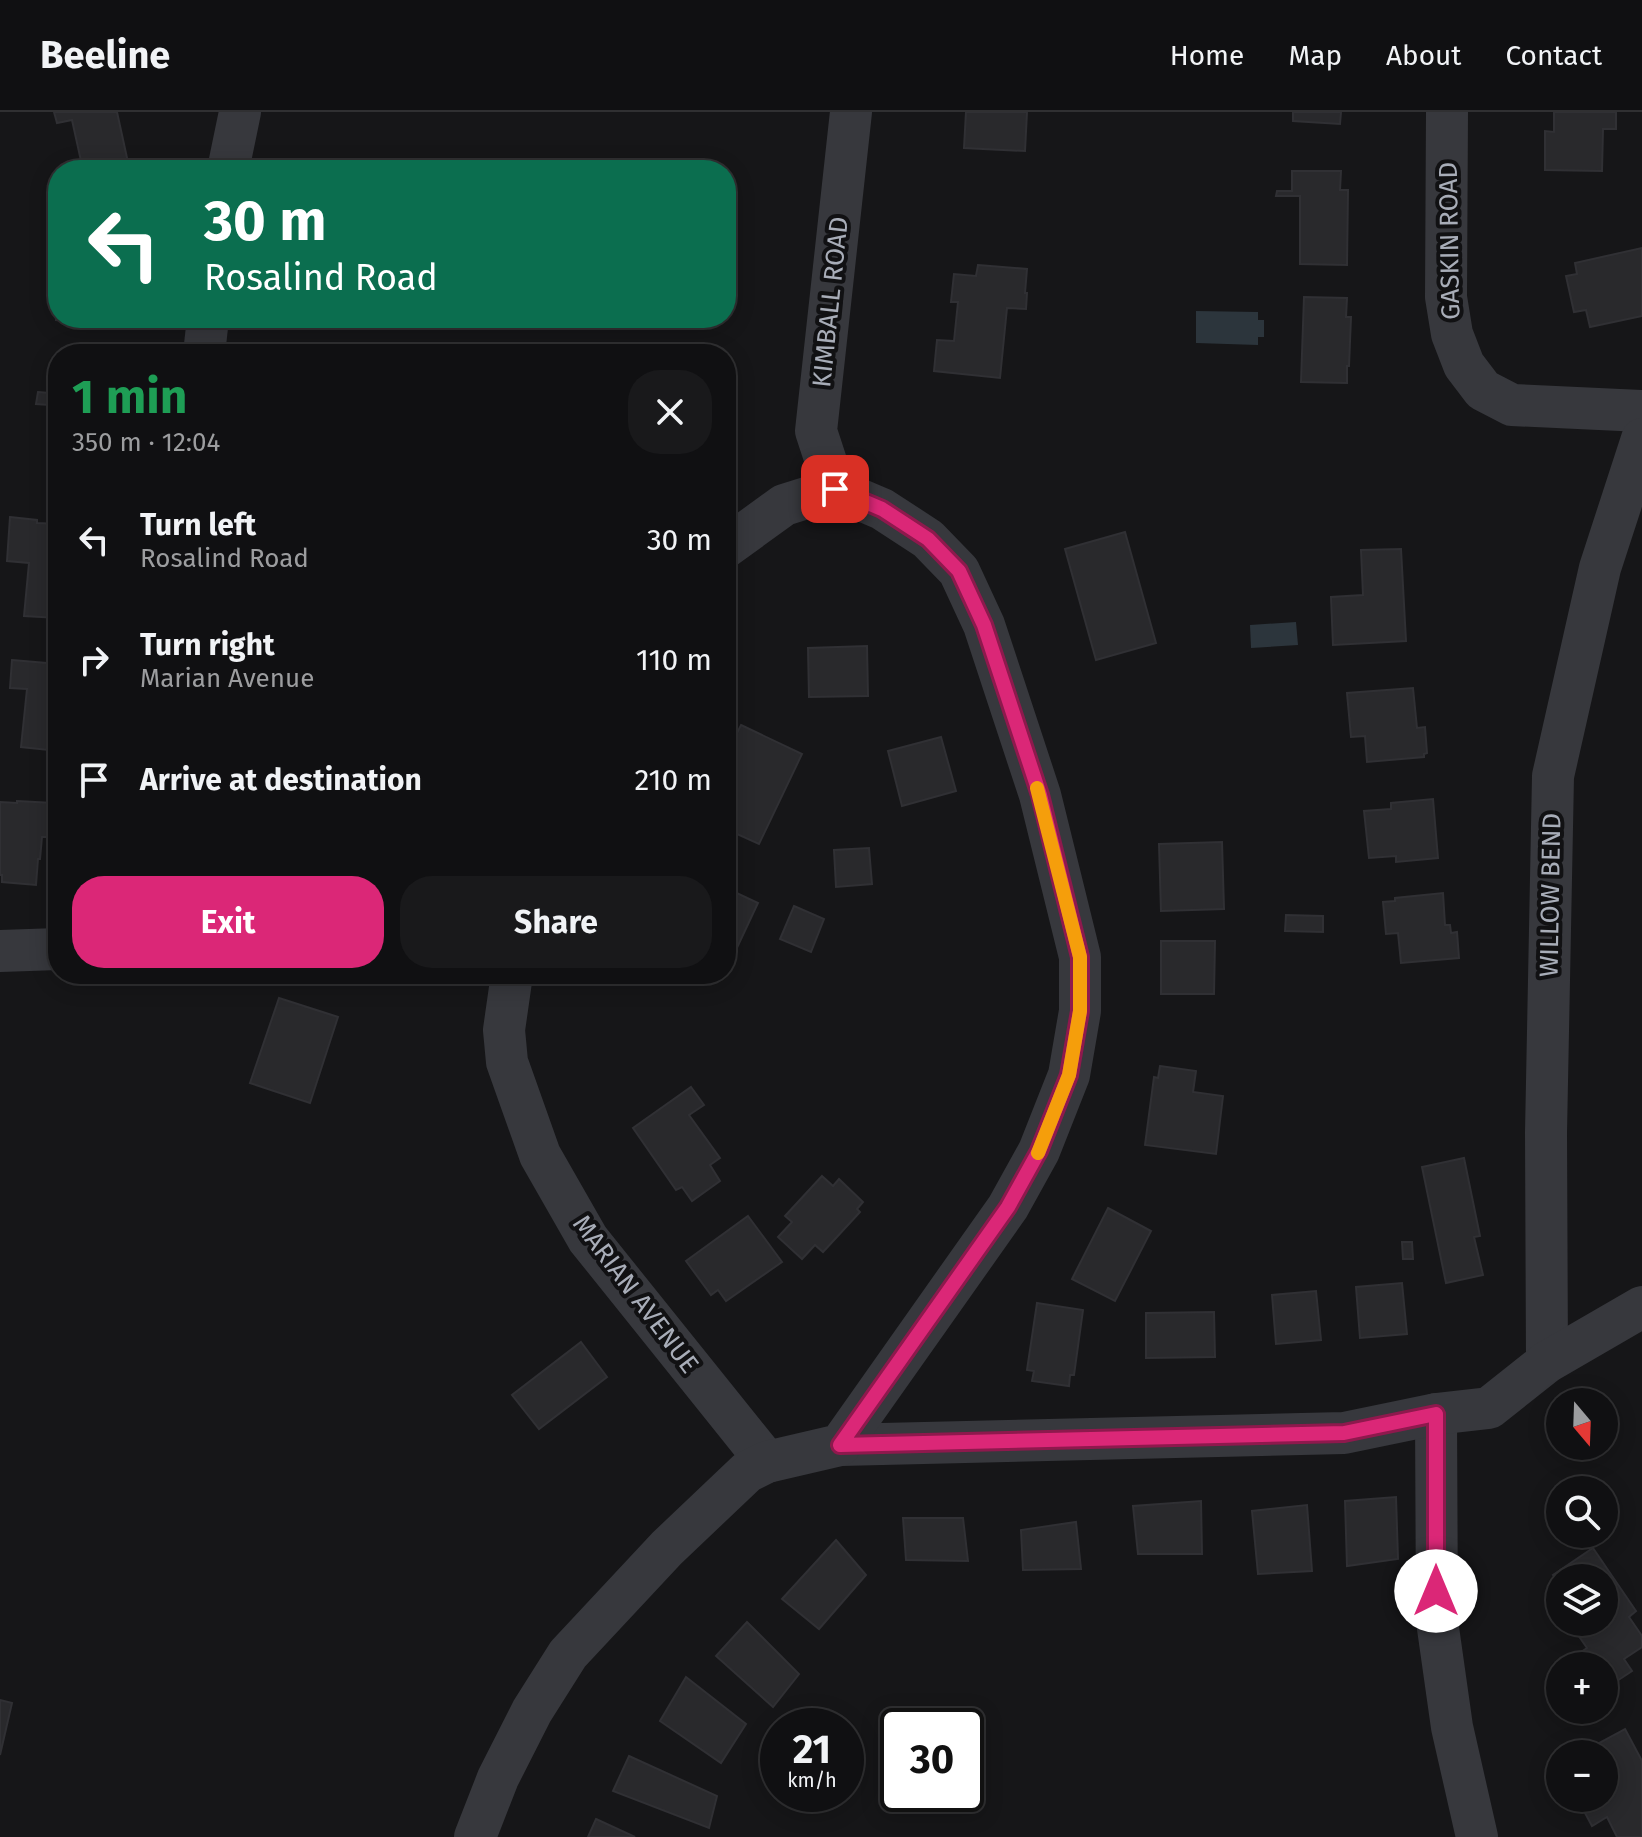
<!DOCTYPE html>
<meta charset="utf-8">
<style>
body{margin:0;font-family:"Fira Sans",sans-serif;background:#19191b;color:#f1f3f6;height:100vh;display:flex;flex-direction:column;font-size:30px;white-space:nowrap}
*{box-sizing:border-box;margin:0}
p{font-size:26px;color:#9c9d9f}
.icon{flex:none;width:44px;height:44px;fill:none;stroke:currentColor;stroke-width:2;stroke-linecap:round;stroke-linejoin:round}
.map{position:relative;flex:1;overflow:hidden}
.side{position:absolute;left:48px;top:232px;width:688px;height:640px;display:flex;flex-direction:column;background:#101012;border-radius:32px;box-shadow:0 4px 20px #0003,0 0 0 2px #303032}
.side>*{flex:none}
.guide{position:absolute;left:48px;top:48px;width:688px;height:168px;border-radius:32px;box-shadow:0 4px 20px #0003,0 0 0 2px #303032;background:#0b6e4f;color:#fff;overflow:hidden}
.needle{width:52px;rotate:161deg}
.fabs{position:absolute;left:1546px;top:1276px;display:grid;gap:16px}
.fabs a{display:grid;place-items:center;width:72px;height:72px;border-radius:50%;background:#101012;box-shadow:0 4px 20px #0003,0 0 0 2px #303032;font-size:40px}
.speed{position:absolute;left:760px;top:1596px;display:flex;gap:16px;font-size:40px;font-weight:700;text-align:center}
.speed>*{display:grid;place-content:center;width:104px;height:104px;border-radius:50%;background:#101012;box-shadow:0 4px 20px #0003,0 0 0 2px #303032;line-height:1}
.speed small{font-size:20px;font-weight:400}
.speed .limit{border:4px solid #111;border-radius:12px;background:#fff;color:#111}
.pin{position:absolute;display:grid;place-items:center;width:68px;height:68px;color:#fff;margin:-34px;border-radius:16px;box-shadow:0 4px 12px #0006}
.me{position:absolute;width:88px;margin:-44px;rotate:0deg;stroke-linejoin:round;filter:drop-shadow(0 0 6px #0008)}
.turn{display:flex;align-items:center;gap:28px;height:168px;padding:0 24px;font-size:36px}
.turn .icon{width:104px;height:104px;stroke-width:2.5}
.turn b{display:block;font-size:56px;line-height:68px}
.round{display:grid;place-items:center;flex:none;width:84px;height:84px;border-radius:32px;background:#19191b}
.head{display:flex;align-items:center;justify-content:space-between;height:136px;padding:0 24px}
h1{font-size:48px;font-weight:700;line-height:60px;color:#1e9e55}
.cta{display:flex;gap:16px;margin-top:auto;padding:16px 24px}
.cta a{flex:1;height:92px;border-radius:32px;background:#db2777;color:#fff;font-size:32px;font-weight:700;line-height:92px;text-align:center}
.cta a+a{background:#19191b;color:#f1f3f6}
ul{padding:0;list-style:none}
li{display:flex;align-items:center;gap:24px;height:120px;padding:0 24px}
li div{flex:1}
li b{display:block;font-size:30px}
li em{font-style:normal}
header{display:flex;align-items:center;gap:48px;box-sizing:border-box;height:112px;padding:0 40px;background:#101012;border-bottom:2px solid #303032}
header strong{font-size:38px}
nav{display:flex;gap:44px;margin-inline-start:auto;font-size:28px}
.map>svg:first-child{display:block}
</style>
<header>
<strong>Beeline</strong>
<nav><a>Home</a><a>Map</a><a>About</a><a>Contact</a></nav>
</header>
<div class="map">
<svg width="1642" height="1725" viewBox="0 0 1642 1725">
<rect width="100%" height="100%" fill="#161618"/>
<g fill="#2c353c">
<path d="M1196,199L1258,200V208H1264V225H1258V233L1196,231Z"/>
<path d="M1296,510L1298,533L1251,536L1250,513Z"/>
</g>
<g fill="#29292c" stroke="#303034" stroke-width="2">
<path d="M54,0H117L129,55L117,58H83L72,8L57,11Z"/>
<path d="M966,0H1027L1025,39L964,36Z"/>
<path d="M1293,0H1341L1340,12L1293,9Z"/>
<path d="M1554,0H1616V17H1603L1602,59L1545,58V19L1554,20Z"/>
<path d="M1292,59H1341L1340,78H1348L1347,153L1300,152V84H1276L1277,79H1292Z"/>
<path d="M1642,136V204L1590,215L1586,198L1574,200L1566,164L1577,162L1575,151Z"/>
<path d="M978,153L1027,157L1025,181H1027L1026,197L1007,196L1000,266L934,259L937,228L954,229L958,190H951L954,162L976,164Z"/>
<path d="M1304,185L1347,186L1346,205H1351L1349,254H1347V271L1301,270Z"/>
<path d="M58,186V206H124L123,213L104,211L103,217L77,215V210L56,208Z"/>
<path d="M38,280L49,281V293L36,292Z"/>
<path d="M10,405L37,408V411L58,412V506L24,504L29,451L7,449Z"/>
<path d="M1125,420L1156,531L1096,548L1065,437Z"/>
<path d="M1401,437L1406,529L1333,533L1331,485L1363,483L1361,438Z"/>
<path d="M867,534L868,584L809,585L808,536Z"/>
<path d="M12,548L58,552V639L21,635L27,577L10,576Z"/>
<path d="M1413,576L1417,616L1425,615L1427,641L1424,642V645L1367,650L1365,624L1351,625L1347,581Z"/>
<path d="M741,613L802,642L759,732L726,717V683L728,678L726,677V643Z"/>
<path d="M941,625L956,679L902,694L888,639Z"/>
<path d="M1433,687L1438,746L1396,750V744L1369,746L1364,699L1391,697V691Z"/>
<path d="M17,689L53,691L51,725H42L40,747H38L36,773L2,770V763H0V690L17,691Z"/>
<path d="M1222,730L1224,797L1161,799L1159,732Z"/>
<path d="M869,736L872,772L836,775L834,738Z"/>
<path d="M726,776L758,791L736,838L726,833Z"/>
<path d="M1443,781L1445,813H1450L1451,821L1457,820L1459,846L1401,851L1398,821L1386,822L1383,790L1395,789V786Z"/>
<path d="M794,794L824,807L811,840L780,827Z"/>
<path d="M1286,803L1323,804V820L1285,819Z"/>
<path d="M1161,829H1215L1214,882H1161Z"/>
<path d="M279,886L338,905L310,991L250,971Z"/>
<path d="M1160,954L1196,959L1193,980L1223,984L1216,1042L1145,1033L1154,965L1158,966Z"/>
<path d="M691,975L704,993L689,1003L720,1046L710,1053L720,1069L692,1089L682,1075L676,1078L633,1016Z"/>
<path d="M1464,1046L1480,1124L1474,1125L1483,1163L1446,1171L1422,1055Z"/>
<path d="M822,1064L833,1074L839,1067L863,1090L857,1097L860,1100L823,1140L815,1133L802,1147L778,1125L792,1110L785,1104Z"/>
<path d="M1108,1096L1151,1119L1115,1189L1072,1167Z"/>
<path d="M748,1104L782,1150L726,1189L718,1178L711,1183L686,1149Z"/>
<path d="M1402,1130H1412L1413,1147H1403Z"/>
<path d="M1402,1171L1407,1222L1360,1226L1356,1175Z"/>
<path d="M1316,1179L1321,1228L1276,1232L1272,1183Z"/>
<path d="M1037,1191L1083,1198L1074,1263H1070L1069,1274L1032,1269L1034,1259L1027,1258Z"/>
<path d="M1214,1200L1215,1245L1146,1246V1201Z"/>
<path d="M581,1230L607,1265L539,1317L512,1283Z"/>
<path d="M1396,1385L1398,1447L1347,1454L1345,1389Z"/>
<path d="M1201,1389L1202,1442H1138L1133,1394Z"/>
<path d="M1307,1393L1312,1459L1258,1462L1252,1399Z"/>
<path d="M903,1406H963L968,1449L906,1448Z"/>
<path d="M1076,1410L1081,1457L1023,1458L1021,1418Z"/>
<path d="M836,1428L866,1463L819,1517L782,1487Z"/>
<path d="M1593,1436L1636,1499L1629,1505L1642,1524V1535L1624,1547L1632,1559L1611,1573L1604,1563V1554H1591L1581,1540L1587,1536L1569,1510H1604V1466H1560V1473L1553,1463Z"/>
<path d="M747,1510L799,1562L773,1595L716,1544Z"/>
<path d="M686,1565L746,1612L721,1651L660,1609Z"/>
<path d="M0,1588L12,1591L0,1643Z"/>
<path d="M1625,1617L1642,1649V1725H1617L1607,1705L1592,1714L1577,1686H1604V1642H1579Z"/>
<path d="M629,1644L717,1684L709,1716L613,1679Z"/>
<path d="M596,1707L635,1725H588Z"/>
</g>
<g fill="none" stroke-linecap="round" stroke-linejoin="round">
<g stroke="#37383d" stroke-width="42">
<path d="M1447,0L1446,185L1452,222L1464,253L1483,278L1512,293L1642,299"/>
<path d="M228,58L240,0"/>
<path d="M204,242L208,206"/>
<path d="M835,377L816,319L851,0"/>
<path d="M0,839L58,837"/>
<path d="M512,862L504,918L507,950L540,1043L588,1127L767,1350"/>
<path d="M1547,1250L1546,1021L1553,664L1600,456L1642,327"/>
<path d="M1436,1302L1437,1509L1452,1615L1477,1725"/>
<path d="M840,1333L1344,1321L1436,1302L1489,1296L1547,1250L1642,1195"/>
<path d="M475,1725L498,1666L532,1599L568,1542L667,1436L747,1360L767,1350L840,1333L1008,1095L1039,1039L1069,963L1080,899V845L1040,683L984,513L959,459L928,427L882,397L835,377L784,393L726,435"/>
</g>
</g>
<g fill="none" stroke-linecap="round" stroke-linejoin="round">
<g stroke="#8e194d" stroke-width="20">
<path id="route" d="M835,377L882,397L928,427L959,459L984,513L1040,683L1080,845V899L1069,963L1039,1039L1008,1095L840,1333L1344,1321L1436,1302V1479"/>
</g>
<use href="#route" stroke="#db2777" stroke-width="14"/>
<path stroke="#f59e0b" stroke-width="14" d="M1037,676L1080,845V899L1069,963L1038,1041"/>
</g>
<g text-anchor="middle" stroke-width="8" stroke-linejoin="round" paint-order="stroke">
<g font-size="26" fill="#a8adb8" stroke="#111113">
<text transform="translate(1449 129) rotate(-91)" y="9">GASKIN ROAD</text>
<text transform="translate(830 190) rotate(-84)" y="9">KIMBALL ROAD</text>
<text transform="translate(1550 783) rotate(-89)" y="9">WILLOW BEND</text>
<text transform="translate(636 1182) rotate(53)" y="9">MARIAN AVENUE</text>
</g>
</g>
</svg>
<div class="fabs">
<a><svg class="needle" viewBox="-14 -14 28 28"><path d="M0-13l5 13h-10z" fill="#e53935"/><path d="M0 13l5-13h-10z" fill="#9c9d9f"/></svg></a>
<a><svg class="icon" aria-label="search" viewBox="0 0 24 24"><circle cx="10" cy="10" r="6"/><path d="M15 15l6 6"/></svg></a>
<a><svg class="icon" aria-label="layers" viewBox="0 0 24 24"><path d="M12 4l9 5-9 5-9-5zM3 14l9 5 9-5"/></svg></a>
<a>+</a>
<a>−</a>
</div>
<div class="speed"><div>21<small>km/h</small></div><div class="limit">30</div></div>
<div class="pin" style="left:835px;top:377px;background:#d93025"><svg class="icon" aria-label="arrive" viewBox="0 0 24 24"><path d="M6 21V4h12l-3 4 3 4H6"/></svg></div>
<svg class="me" style="left:1436px;top:1479px" viewBox="-20 -20 40 40"><circle r="19" fill="#fff"/><path d="M0-13L10 11 0 6-10 11z" fill="#db2777"/></svg>
<div class="guide">
<div class="turn"><svg class="icon" aria-label="left" viewBox="0 0 24 24"><path d="M17 20v-9H6M10 6l-5 5 5 5"/></svg><div><b>30 m</b>Rosalind Road</div></div>
</div>
<section class="side">
<div class="head"><div><h1>1 min</h1><p>350 m · 12:04</p></div><a class="round"><svg class="icon" aria-label="close" viewBox="0 0 24 24"><path d="M6 6l12 12M18 6L6 18"/></svg></a></div>
<ul>
<li><svg class="icon" aria-label="left" viewBox="0 0 24 24"><path d="M17 20v-9H6M10 6l-5 5 5 5"/></svg><div><b>Turn left</b><p>Rosalind Road</p></div><em>30 m</em></li>
<li><svg class="icon" aria-label="right" viewBox="0 0 24 24"><path d="M7 20v-9h11M14 6l5 5-5 5"/></svg><div><b>Turn right</b><p>Marian Avenue</p></div><em>110 m</em></li>
<li><svg class="icon" aria-label="arrive" viewBox="0 0 24 24"><path d="M6 21V4h12l-3 4 3 4H6"/></svg><div><b>Arrive at destination</b></div><em>210 m</em></li>
</ul>
<div class="cta"><a>Exit</a><a>Share</a></div>
</section>
</div>
